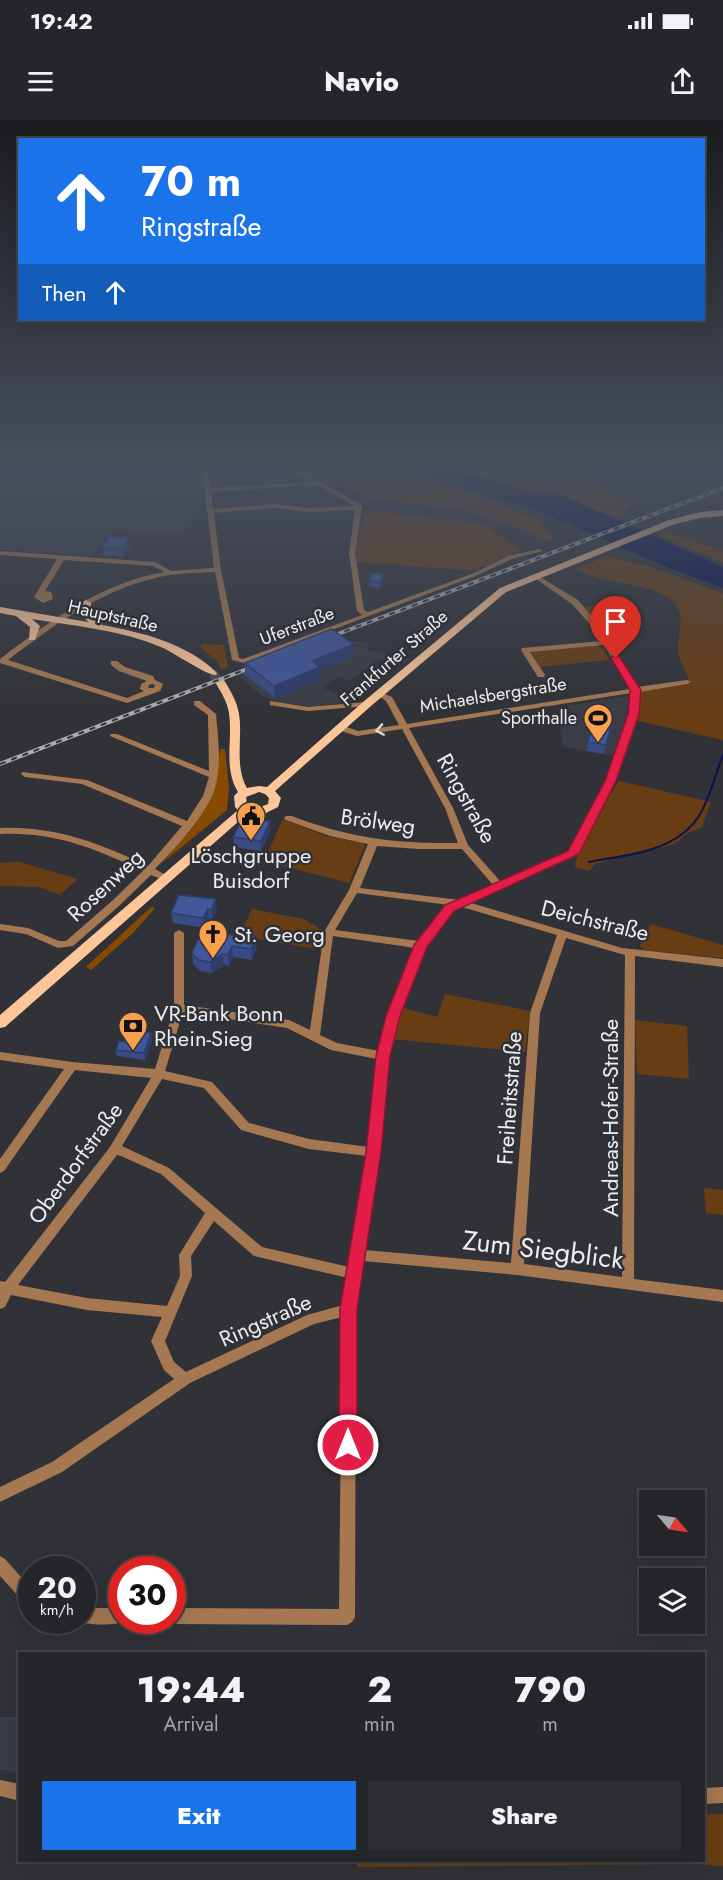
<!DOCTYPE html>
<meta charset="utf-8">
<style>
body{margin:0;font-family:Jost,sans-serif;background:#2d2e31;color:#f1f3f6;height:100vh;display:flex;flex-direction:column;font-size:22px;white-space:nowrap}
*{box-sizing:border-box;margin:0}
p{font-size:20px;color:#a3a5a8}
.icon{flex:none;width:33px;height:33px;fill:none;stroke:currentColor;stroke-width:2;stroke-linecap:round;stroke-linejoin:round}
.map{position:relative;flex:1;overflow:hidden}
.details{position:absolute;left:18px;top:1532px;width:687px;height:210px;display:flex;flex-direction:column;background:#252629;border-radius:0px;box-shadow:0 6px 24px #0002,0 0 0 2px #424346}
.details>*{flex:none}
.banner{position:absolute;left:18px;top:18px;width:687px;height:183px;border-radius:0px;box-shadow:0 6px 24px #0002,0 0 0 2px #424346;background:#1a73e8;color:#fff;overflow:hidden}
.needle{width:39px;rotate:119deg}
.controls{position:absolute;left:639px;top:1370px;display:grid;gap:12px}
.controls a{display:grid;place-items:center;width:66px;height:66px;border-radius:0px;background:#252629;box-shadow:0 6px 24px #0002,0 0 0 2px #424346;font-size:30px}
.speed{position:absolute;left:18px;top:1436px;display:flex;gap:12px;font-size:30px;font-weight:700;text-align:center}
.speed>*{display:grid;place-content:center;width:78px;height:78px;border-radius:50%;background:#252629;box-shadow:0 6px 24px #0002,0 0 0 2px #424346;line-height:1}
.speed small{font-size:15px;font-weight:400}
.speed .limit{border:9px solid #d22;background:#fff;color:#111}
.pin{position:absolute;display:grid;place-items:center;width:51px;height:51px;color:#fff;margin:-62px -26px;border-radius:50% 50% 50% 0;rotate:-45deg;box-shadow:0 0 6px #0007}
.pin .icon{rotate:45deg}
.me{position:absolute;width:66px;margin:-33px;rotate:0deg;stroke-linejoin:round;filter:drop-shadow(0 0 4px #0008)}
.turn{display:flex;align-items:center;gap:21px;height:126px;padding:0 24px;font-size:27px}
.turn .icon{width:78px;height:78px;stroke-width:2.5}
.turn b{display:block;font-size:42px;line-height:51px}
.then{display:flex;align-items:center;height:57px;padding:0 24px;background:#0003;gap:12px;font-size:22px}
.eta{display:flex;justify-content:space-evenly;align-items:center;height:102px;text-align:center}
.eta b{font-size:36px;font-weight:800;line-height:42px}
.action{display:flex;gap:12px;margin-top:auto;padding:12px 24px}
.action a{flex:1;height:69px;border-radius:0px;background:#1a73e8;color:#fff;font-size:24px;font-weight:800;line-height:69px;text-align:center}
.action a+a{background:#2d2e31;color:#f1f3f6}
.status{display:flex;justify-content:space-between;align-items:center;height:42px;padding:0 30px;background:#252629;direction:ltr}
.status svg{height:16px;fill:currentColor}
header{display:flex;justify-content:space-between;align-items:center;height:78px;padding:0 24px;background:#252629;font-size:27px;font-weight:800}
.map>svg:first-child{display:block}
</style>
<div class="status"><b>19:42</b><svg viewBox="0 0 49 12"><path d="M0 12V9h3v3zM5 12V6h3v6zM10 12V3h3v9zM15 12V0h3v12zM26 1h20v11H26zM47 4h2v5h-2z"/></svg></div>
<header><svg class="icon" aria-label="menu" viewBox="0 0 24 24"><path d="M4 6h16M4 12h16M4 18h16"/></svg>Navio<svg class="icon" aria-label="share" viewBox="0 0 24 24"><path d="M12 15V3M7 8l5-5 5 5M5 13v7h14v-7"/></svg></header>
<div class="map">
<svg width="723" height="1760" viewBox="0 0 723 1760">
<rect width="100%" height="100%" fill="#313237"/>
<g fill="#3a3d46">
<path d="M0,348H200L201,389L182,414L113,410L93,436L0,429Z"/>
<path d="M330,520L369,522L368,530L410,539L404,544L396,540L378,539L350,561L337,557L323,568L355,580L320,587L282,583L262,576L237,555Z"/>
<path d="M628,576L627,595L614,636L563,627L559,602L577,600L567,586Z"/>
<path d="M0,1597H19V1653L0,1649Z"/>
</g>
<g fill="#683d13">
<path d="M315,348H381L467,372L538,399L555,420H539L524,410L462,390L369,378Z"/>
<path d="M461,348H581L592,361L631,383L620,398L600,393L558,373L529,370Z"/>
<path d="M366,390L485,404L520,430L486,446H480L479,451L356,442V430Z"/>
<path d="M665,411L723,431V443L659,415Z"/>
<path d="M607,436L644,445L723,473V620L634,600L638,571L686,563L691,565C688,554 678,541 678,530C678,518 684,500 678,488C664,462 601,465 575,449Z"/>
<path d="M613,483L620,494L592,497L583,487Z"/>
<path d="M204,524L224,525L228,546L222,550L217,541L201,528L200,526Z"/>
<path d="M596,525L604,528L609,540L540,547L531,532Z"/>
<path d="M619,661L711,682L702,707L686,714L674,724L595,744L589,751L575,747L578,732L609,673L612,672Z"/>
<path d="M283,699L326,716L363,723L365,726L349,763L264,741Z"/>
<path d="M19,742L78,759L60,775L40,767L0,766V743Z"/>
<path d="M252,789L304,799L325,812L323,830L239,816Z"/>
<path d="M651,804L723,825V838L643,830L640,826Z"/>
<path d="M445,874L530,891L525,932L391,919L400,887L437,897Z"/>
<path d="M635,900L687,906L689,959L637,954Z"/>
<path d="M704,1068L723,1070V1095L706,1093Z"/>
<path d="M704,1694H723V1746L695,1744L357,1747V1740H704Z"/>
</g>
<g fill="#874a00">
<path d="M220,629H225L229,668L227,690L162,743L193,707L215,668Z"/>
<path d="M151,787L155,788L133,813L91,850L86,847Z"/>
</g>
<path fill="#0a1250" d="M402,348H448L537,374L558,373L723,447V468L659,444L539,391Z"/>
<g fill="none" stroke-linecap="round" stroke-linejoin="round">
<path stroke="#0a1250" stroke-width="2" d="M589,742C627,735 676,732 699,696C710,678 715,655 723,635"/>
<path stroke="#4d4e53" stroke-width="9" stroke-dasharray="9 4.5" stroke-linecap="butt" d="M212,553L220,562"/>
<g fill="#a57852" fill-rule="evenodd">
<path d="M202,348H208L211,368L311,362L290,349L297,348L361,385L362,388L355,433L364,490L368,492L474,453L508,436L540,429L543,431L512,439L478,455L244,543L232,540L215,452C195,453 175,453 155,458C99,471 53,506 8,540L127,578L144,571L140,569L141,564L147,561L119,551L111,545V541H117L125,547L153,556L155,560L163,564L160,571L127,583L0,543V539C50,501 102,462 165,452L153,446L64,440L45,471L51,472L53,479L43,483L34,477L57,439L0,435V431L155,442L171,451L214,448ZM317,365L355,386L307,388L276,384L213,389L211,372ZM276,388L307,392L355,390L349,433L357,491L362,495L243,539L239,538L221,450L214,393ZM152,564L155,565L154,568H148L149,565Z"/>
<path d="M533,455H537L578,480L602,509L637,567L687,560L691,562L687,564L639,572L638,594L614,661L576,736L471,783L622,828L723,839V847L635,836L634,1159L723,1170V1182L517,1155L363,1141L356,1189L355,1497L352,1502L347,1505L172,1504L166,1500H172V1488L339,1489L342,1197L314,1204L190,1263L62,1352L0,1382V1367L52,1342L174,1259L164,1250L151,1221L162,1197L87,1190L11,1175L5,1187L0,1189V1161L5,1162L110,1027L151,958L75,950L4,1051L0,1053V1039L64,949L0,940V932L72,942L155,949L174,888V813L179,810L184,813V885L289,900L310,910L324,812L349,770L368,724L330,716L286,700L284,698L286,696H292C348,718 398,724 458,723L445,688L402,609L357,616L338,610V606H344L358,611L399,605L386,581L376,574L380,572L392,577L407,604L630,569L604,525L530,532L545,555L544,557H538L521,530L522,528L602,521L595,510L572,484L533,457ZM631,573L630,594L606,661L569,732L501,762L468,725L453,688L409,608ZM377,726L418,729H462L493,765L460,780L360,768ZM357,773L449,785L419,821L335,810ZM462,787L557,815L530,893L511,1143L365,1130C370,1097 376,1064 380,1031C384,999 383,966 389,935C396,897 425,803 462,787ZM333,816L415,828L388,896L379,931L337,923L320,915ZM566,818L625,835L622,1157L524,1144L540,893ZM183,892L287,908L331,930L377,939L369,1027L309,1019L249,1003L212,962L165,951ZM162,959L204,968L241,1010L309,1029L367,1036L349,1147L262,1127L169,1048L122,1026ZM117,1035L121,1036L161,1054L205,1093L179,1135L180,1156L167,1186L87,1178L18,1165ZM214,1101L254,1136L348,1158L343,1185L307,1195L186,1252L174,1242L165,1221L192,1156L191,1136Z"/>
<path d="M194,581H200L216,594C218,618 222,644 215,668C207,694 175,729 155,749L171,758L169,760H163L151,755L119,786L73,826L58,828L26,814L0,810V804L28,808L59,821H66L112,781L143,751C93,728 56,712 0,714V708C56,706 98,723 148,746L182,706L82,664L25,657L21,654L22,652L87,660L187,701L203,676L209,657L110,616L111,614H117L209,651L208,595L194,585Z"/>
<path d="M270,581L308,587L367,582L371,584L367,586L308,591L270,585Z"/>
<path d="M0,1436L5,1439L32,1469V1488L27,1486L0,1456Z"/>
<path d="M82,1488H122V1500H128C120,1506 84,1506 76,1500H82Z"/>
<path d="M0,1660L20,1664V1681L0,1676Z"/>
<path d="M723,1667V1683L704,1684V1668Z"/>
</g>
<g fill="#fdc698" fill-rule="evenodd">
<path d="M723,390V396L700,398L675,404L506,472L371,586L275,671L281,678L278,687L262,695L247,694L5,907L0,908V895L238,690L235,687L234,676L238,672C223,647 233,620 229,593C227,581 221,572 215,562L216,560H224C230,570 237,581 239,594C243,618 234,645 247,668L259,666L267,667L363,582L500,468L669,400L700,392ZM259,672L265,674L269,678L268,684L258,688L247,685L246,677Z"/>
<path d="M86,480L91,483V495L101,502L102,505C141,512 189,524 217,553L216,555C208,556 174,533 163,528C122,510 75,506 32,499L40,506L35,520H29L30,507L16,496L0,493V487L88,502L80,491L81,483Z"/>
</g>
<g stroke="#abacb0" stroke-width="4">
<g id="rail">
<path d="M322,520L723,368"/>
<path d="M0,644L260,544"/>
</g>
</g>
<use href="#rail" stroke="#313237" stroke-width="2" stroke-dasharray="6" stroke-linecap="butt"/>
</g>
<g fill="#394b84">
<path d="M102,427H131L124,437L104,435Z"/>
<path d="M383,454V460L380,468L369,467V461Z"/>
<path d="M354,524V536L320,550V559L275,578L245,555V543Z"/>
<path d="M609,617L604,634L586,631L588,622Z"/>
<path d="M270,701V711L261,731L234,727L233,717Z"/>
<path d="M179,775L217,789L212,799H209L205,808L173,803L171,793Z"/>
<path d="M199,817L257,827L252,840L233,837L229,846L224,845L212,853L200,851L193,844L192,833Z"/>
<path d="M151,913L152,920L145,940L117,936L116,930L124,922Z"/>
</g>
<g fill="#2e3d6c">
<path d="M129,418L131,427L124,437L123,428Z"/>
<path d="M383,454V460L380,468V462Z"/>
<path d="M354,524V536L320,550V559L275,578L274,566L312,541Z"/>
<path d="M611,607L609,617L604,634L606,625Z"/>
<path d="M270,701V711L261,731V721Z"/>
<path d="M216,779L217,789L212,799L211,790Z"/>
<path d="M208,789L209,799L205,808L203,798Z"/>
<path d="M256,816L257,827L252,840L251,829Z"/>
<path d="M232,826L233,837L229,846L228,835Z"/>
<path d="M222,834L224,845L212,853L210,842Z"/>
<path d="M151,913L152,920L145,940L144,933Z"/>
</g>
<g fill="#42579a" stroke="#2e3d6c" stroke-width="1.5">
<path d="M109,417L129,418L123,428L102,427Z"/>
<path d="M372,453L383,454L380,462L369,461Z"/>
<path d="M331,509L354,524L312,541L320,547L274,566L245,543Z"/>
<path d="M593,604L611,607L606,625L588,622Z"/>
<path d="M243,698L270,701L261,721L233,717Z"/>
<path d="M179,775L216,779L211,790L208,789L203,798L171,793Z"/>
<path d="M208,814L256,816L251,829L232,826L228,835L222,834L210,842L198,840L192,833L199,817Z"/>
<path d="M128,911L151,913L144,933L116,930L119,921L124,922Z"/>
</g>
<defs><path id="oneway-chevron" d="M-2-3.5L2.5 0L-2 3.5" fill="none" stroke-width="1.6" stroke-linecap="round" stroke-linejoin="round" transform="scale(1.5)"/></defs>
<use stroke="#ddd6d0" href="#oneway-chevron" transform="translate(380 610) rotate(171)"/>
<linearGradient id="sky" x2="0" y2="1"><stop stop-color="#1b1c1e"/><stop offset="0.58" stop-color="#484f5e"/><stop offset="1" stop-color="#484f5e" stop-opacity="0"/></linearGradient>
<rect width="723" height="595" fill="url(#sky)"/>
<path fill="#e11d48" stroke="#92132f" stroke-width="1.5" d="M612,536H619L641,570L639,594L616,661L579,734L454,791L427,827L400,896L390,936L381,1032L357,1189V1325L354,1331L348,1334L341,1331L339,1325L340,1189L366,1032L376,936L386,896L414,825L445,785L568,731L605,661L628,594L630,570L611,538Z"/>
<defs>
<g id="stadium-pin" transform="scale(1.5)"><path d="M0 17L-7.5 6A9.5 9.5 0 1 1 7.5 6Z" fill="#f9a04d" stroke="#313237"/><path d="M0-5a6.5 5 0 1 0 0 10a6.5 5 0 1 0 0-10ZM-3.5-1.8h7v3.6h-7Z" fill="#111"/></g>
<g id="civic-pin" transform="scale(1.5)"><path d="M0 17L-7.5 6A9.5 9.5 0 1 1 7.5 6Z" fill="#f9a04d" stroke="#313237"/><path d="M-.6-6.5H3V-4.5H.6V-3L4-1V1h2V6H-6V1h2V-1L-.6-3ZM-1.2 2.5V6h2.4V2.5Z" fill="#111"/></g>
<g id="church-pin" transform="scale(1.5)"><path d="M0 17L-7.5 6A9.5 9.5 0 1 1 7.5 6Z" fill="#f9a04d" stroke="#313237"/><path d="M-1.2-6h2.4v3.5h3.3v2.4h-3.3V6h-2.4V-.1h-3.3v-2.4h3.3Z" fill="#111"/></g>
<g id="bank-pin" transform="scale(1.5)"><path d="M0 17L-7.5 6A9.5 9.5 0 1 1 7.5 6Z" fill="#f9a04d" stroke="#313237"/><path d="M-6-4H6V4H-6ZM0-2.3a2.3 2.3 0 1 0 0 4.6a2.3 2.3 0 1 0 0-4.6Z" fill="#111"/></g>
</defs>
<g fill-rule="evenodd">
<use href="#stadium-pin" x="598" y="598"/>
<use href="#civic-pin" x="251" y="696"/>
<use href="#church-pin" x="213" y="814"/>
<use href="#bank-pin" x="133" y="906"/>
</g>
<g text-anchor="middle" stroke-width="5" stroke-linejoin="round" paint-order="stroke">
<g font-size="18" fill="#ebedf0" stroke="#313237">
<text transform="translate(113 496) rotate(13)" y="6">Hauptstraße</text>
<text transform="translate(297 506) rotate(-21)" y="6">Uferstraße</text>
<text transform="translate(394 538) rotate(-41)" y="6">Frankfurter Straße</text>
<text transform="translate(493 575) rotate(-9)" y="6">Michaelsbergstraße</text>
</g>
<g font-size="18" fill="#ebedf0" stroke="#313237" text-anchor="end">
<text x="577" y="604">Sporthalle</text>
</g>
<g font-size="22" fill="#ebedf0" stroke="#313237">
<text transform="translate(467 678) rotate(61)" y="8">Ringstraße</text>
<text transform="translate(378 701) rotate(8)" y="8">Brölweg</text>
<text transform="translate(105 765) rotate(-43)" y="8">Rosenweg</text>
<text transform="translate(595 800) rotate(14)" y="8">Deichstraße</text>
<text transform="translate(509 978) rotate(-86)" y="8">Freiheitsstraße</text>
<text transform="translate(610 998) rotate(-90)" y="8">Andreas-Hofer-Straße</text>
<text transform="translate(75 1043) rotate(-54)" y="8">Oberdorfstraße</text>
<text transform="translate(265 1200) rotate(-24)" y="8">Ringstraße</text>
</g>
<g font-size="22" fill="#ebedf0" stroke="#313237" text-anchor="start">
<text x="251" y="743" text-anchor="middle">Löschgruppe<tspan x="251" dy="25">Buisdorf</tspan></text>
<text x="234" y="822">St. Georg</text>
<text x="154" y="901">VR-Bank Bonn<tspan x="154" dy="25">Rhein-Sieg</tspan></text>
</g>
<g font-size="27" fill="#ebedf0" stroke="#313237">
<text transform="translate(543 1130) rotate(7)" y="9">Zum Siegblick</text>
</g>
</g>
</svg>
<div class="controls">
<a><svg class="needle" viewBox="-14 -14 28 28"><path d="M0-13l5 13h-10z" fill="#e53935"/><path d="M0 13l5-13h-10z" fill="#a3a5a8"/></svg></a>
<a><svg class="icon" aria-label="layers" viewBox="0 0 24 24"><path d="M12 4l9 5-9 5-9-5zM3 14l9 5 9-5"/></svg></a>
</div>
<div class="speed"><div>20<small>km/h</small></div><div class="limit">30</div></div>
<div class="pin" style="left:616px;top:538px;background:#d93025"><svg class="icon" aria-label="arrive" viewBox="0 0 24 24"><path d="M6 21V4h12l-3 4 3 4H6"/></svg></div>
<svg class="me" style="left:348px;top:1325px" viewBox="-20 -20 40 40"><circle r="17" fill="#e11d48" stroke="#fff" stroke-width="3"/><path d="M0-11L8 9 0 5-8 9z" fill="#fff"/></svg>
<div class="banner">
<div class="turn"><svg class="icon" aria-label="ahead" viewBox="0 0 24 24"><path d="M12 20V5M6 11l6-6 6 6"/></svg><div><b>70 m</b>Ringstraße</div></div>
<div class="then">Then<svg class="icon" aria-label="ahead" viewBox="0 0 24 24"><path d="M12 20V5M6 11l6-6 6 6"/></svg></div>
</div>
<section class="details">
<div class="eta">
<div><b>19:44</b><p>Arrival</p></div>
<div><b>2</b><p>min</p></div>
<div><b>790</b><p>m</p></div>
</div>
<div class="action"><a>Exit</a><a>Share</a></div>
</section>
</div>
